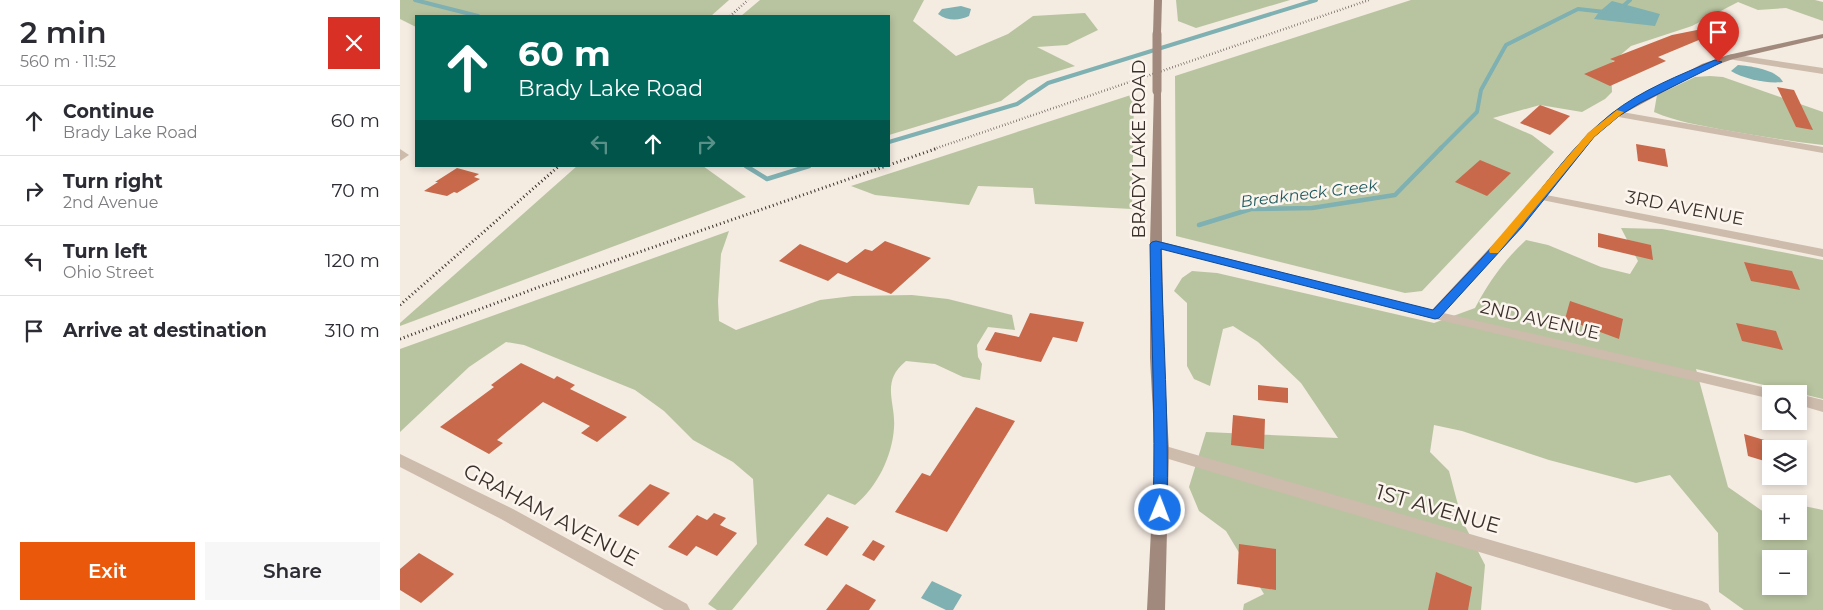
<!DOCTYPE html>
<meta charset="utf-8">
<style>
body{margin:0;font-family:Montserrat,sans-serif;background:#f7f7f7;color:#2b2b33;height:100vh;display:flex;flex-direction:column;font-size:19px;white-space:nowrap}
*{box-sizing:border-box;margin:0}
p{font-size:16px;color:#7c7c81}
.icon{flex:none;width:28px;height:28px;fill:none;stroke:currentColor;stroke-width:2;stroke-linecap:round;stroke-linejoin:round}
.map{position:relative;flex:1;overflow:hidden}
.side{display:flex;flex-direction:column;background:#fff;width:400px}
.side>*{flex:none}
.top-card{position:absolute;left:15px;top:15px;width:475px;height:152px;border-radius:0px;box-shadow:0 2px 8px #0003;background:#00695c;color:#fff;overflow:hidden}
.controls{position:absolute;left:1362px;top:385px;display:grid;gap:10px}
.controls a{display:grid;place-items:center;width:45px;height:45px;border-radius:0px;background:#fff;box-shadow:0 2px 8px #0003;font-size:25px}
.pin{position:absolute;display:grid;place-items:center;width:42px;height:42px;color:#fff;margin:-51px -21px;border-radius:50% 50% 50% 0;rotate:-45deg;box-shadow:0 0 5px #0007}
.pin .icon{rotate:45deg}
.me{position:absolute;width:55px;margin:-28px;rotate:1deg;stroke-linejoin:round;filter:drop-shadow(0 0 4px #0008)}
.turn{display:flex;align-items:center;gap:18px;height:105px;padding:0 20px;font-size:22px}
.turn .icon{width:65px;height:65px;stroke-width:2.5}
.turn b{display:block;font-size:35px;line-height:42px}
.lanes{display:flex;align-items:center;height:48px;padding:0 20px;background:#0003;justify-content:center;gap:25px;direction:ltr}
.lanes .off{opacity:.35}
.round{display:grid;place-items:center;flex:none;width:52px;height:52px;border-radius:0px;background:#f7f7f7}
.overview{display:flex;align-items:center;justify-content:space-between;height:85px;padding:0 20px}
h1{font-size:30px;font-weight:600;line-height:38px}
.button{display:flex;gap:10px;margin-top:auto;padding:10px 20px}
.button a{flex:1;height:58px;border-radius:0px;background:#ea580c;color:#fff;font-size:20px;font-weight:600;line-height:58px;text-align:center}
.button a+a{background:#f7f7f7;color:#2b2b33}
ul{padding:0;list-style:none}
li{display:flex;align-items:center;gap:15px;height:70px;padding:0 20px;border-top:1px solid #e1e1e2}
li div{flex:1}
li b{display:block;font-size:19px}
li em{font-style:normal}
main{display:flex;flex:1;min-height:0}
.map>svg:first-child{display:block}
</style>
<main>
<section class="side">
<div class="overview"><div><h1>2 min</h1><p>560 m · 11:52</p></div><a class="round" style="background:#d93025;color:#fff"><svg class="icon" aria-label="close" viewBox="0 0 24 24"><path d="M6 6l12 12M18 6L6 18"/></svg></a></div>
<ul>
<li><svg class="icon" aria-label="ahead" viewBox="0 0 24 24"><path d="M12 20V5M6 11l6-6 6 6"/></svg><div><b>Continue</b><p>Brady Lake Road</p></div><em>60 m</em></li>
<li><svg class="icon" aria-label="right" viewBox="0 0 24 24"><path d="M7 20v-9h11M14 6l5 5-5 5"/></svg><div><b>Turn right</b><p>2nd Avenue</p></div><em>70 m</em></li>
<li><svg class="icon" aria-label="left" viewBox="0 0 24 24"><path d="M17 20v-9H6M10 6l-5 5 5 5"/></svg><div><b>Turn left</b><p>Ohio Street</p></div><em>120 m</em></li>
<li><svg class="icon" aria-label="arrive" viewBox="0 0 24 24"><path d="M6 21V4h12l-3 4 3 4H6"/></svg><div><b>Arrive at destination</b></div><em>310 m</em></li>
</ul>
<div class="button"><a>Exit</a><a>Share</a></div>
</section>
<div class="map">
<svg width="1423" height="610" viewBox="0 0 1423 610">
<rect width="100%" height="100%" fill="#f4ebe1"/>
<g fill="#b8c4a0" fill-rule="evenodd">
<path d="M0,0H329L311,16H16V27L0,19Z"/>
<path d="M360,0H524L513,21L556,56L608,34L633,16L685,13L698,30L667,45L637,47L675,66L628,80L601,101L489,135V16H341Z"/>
<path d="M776,0H890L796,28L778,21Z"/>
<path d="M1011,0H1415L1423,2V21L1386,8L1358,10L1338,2L1292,26L1231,46L1211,63L1212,92L1205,99L1182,112L1140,105L1093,118L1132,135L1154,152L1022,291L1005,293L776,236L775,76Z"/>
<path d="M1310,76L1323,77L1423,112V145C1390,141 1357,136 1324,130C1300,125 1277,122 1254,112L1257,95L1295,77Z"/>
<path d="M734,94L732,209L635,204L633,188L578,186L569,205L475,195L451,186Z"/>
<path d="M177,166H303L346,197L0,326V323Z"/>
<path d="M1221,228L1262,229L1423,260V399L1296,369L1328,487L1371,517V531H1399V505L1423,510V610H1344L1319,592L1318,533L1270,475L1236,483L1149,460L1062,431L1034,425L1030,452L1049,471L1062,520L1085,565L1081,610H843L844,604L864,594L826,531L799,511L789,487L806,432L938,438L901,383L858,342L833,326L823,329L810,386L794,379L787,366V303L774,291L782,278L792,271L817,273L1034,323L1075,308C1089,282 1104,260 1126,240L1148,245L1201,267L1230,274L1238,261ZM1371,559H1399V586H1371Z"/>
<path d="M329,231L321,254L318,301L319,321L336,330L420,300L453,296L512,295L548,299L612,315L615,330L588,327L577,345L578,357L582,364L580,380L563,377L535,364L506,361C480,382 496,402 494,428C492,457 477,487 455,505L428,494L332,610H317L308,604L357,544L353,479L333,462L293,440L264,411L235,390L124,345L106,342L69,367L0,432V349Z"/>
</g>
<g fill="#7fb0b2">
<path d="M1212,1L1260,14L1255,26L1194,19L1199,12Z"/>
<path d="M561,6L571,9L569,16C559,21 547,21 538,14L542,9Z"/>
<path d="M1338,65C1351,66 1377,70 1383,82C1367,84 1344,79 1331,71Z"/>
<path d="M532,581L562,595L553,610H546L521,598Z"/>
</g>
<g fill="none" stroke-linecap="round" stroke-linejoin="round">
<g stroke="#7fb0b2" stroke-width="4">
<path d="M15,0L78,16"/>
<path d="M1221,8L1230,0"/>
<path d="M489,142L617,104L648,83L916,0"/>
<path d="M1040,149L1077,112L1081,90L1106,45L1178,9L1205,12"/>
</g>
<g stroke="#7fb0b2" stroke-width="4.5">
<path d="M346,166L367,179L409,166"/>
<path d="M799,225L851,209L912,208L995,195L1041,148"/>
</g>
</g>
<g fill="#c8694b">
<path d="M1317,26L1318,32L1258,57L1266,61L1210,86L1184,74L1215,61L1210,59L1272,35Z"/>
<path d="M1377,87L1394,90L1413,130L1396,127Z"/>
<path d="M1140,105L1170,116L1150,135L1120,123Z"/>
<path d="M1236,144L1265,149L1268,167L1238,161Z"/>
<path d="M1080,160L1111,173L1087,196L1055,182Z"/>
<path d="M57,168L79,174L74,177L80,179L57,193L54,192L47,196L24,191L38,182H35Z"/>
<path d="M1198,233L1251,245L1253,260L1198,247Z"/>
<path d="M485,241L531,258L491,294L438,273L428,281L379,261L400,244L447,263L465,249L472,251Z"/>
<path d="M1344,262L1392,271L1400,290L1351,281Z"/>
<path d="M1170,301L1223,319L1219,339L1165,319Z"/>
<path d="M630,313L684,322L677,342L653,337L641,362L585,350L595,332L619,337Z"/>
<path d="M1336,323L1376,331L1383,350L1342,341Z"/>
<path d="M121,363L154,379L157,376L175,385L170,389L227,417L197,442L181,433L190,426L143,402L97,440L103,443L89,454L40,427L94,387L91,385Z"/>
<path d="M858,385L888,388V403L858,400Z"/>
<path d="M576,407L615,421L547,532L495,512L522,473L530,476Z"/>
<path d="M833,415L865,419L864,449L831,445Z"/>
<path d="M1344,434L1371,442V463L1348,456Z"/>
<path d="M250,484L270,493L238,526L218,516Z"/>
<path d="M314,513L326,518L320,525L337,533L317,556L296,546L287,556L268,547L297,515L307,520Z"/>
<path d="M427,517L449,527L427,556L404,545Z"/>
<path d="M473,540L485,546L474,561L462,555Z"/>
<path d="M839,544L876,549V590L837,584Z"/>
<path d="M19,553L54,574L21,603L0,590V569Z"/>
<path d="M1036,572L1072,587L1068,610H1028Z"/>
<path d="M446,584L476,600L469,610H426Z"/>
</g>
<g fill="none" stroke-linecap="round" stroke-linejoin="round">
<g fill="#cdbbac" fill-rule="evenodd">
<path d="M1331,54L1423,68V74L1328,59L1327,57Z"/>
<path d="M1216,111L1423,147V153L1213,116V112Z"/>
<path d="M0,149L9,155L0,161Z"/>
<path d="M1141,194L1423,249V257L1137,199L1136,197L1137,195Z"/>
<path d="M1035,311L1371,389L1376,390L1378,394H1371V399L1031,318L1029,315L1031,312Z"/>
<path d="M1399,394L1423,400V412L1399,405Z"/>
<path d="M762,445L1302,601L1308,604L1311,610H1273L762,457L757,455L755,451L757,447Z"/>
<path d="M0,454L113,509L287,604L290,610H264L101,519L0,467Z"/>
</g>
<g fill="#a18a7d" fill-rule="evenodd">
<path d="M754,0H762L761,34L757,36L753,34Z"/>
<path d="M1423,34V38L1333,59L1308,68L1219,116L1194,137L1122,226L1039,318L1035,319L762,249L764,358L769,451L765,610H747L755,451L750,358V244L754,89L757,88L761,91L762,242L1032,310L1114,222L1188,133L1213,112L1302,64L1328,55Z"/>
</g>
<g stroke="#3b302b" stroke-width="2.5" stroke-dasharray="0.5 2.5" stroke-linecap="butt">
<path d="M330,16L348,0"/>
<path d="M534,149L969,0"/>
</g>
<g stroke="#3b302b" stroke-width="3" stroke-dasharray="1 3" stroke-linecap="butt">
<path d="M489,165L538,148"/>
<path d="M0,305L159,166"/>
<path d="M0,339L139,287L486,166"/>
</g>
<path stroke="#a18a7d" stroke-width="9" d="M757,34V91"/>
</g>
<path fill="#1a73e8" stroke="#114b97" d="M1315,60L1322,62L1240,103L1219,116L1194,137L1122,227L1039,318L1035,319L761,249C763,336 769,423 767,510L765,514L760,516L755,514L753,510C756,421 751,333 750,244L752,242L756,241L1033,310C1060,281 1089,252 1115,221C1146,185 1173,144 1211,114C1241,90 1280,75 1315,60Z"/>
<path fill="#f59e0b" d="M1217,110L1224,112L1194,137L1098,253H1090L1089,251L1090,248L1188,133Z"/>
<g text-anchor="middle" stroke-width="5" stroke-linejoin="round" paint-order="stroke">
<g font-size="16" font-style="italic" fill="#1f5a5e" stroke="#fbf5ee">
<text transform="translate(909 193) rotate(-7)" y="6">Breakneck Creek</text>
</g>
<g font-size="18" fill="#3b302b" stroke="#fbf5ee">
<text transform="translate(739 149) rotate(-90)" y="6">BRADY LAKE ROAD</text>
<text transform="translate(1285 208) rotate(11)" y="6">3RD AVENUE</text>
<text transform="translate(1140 320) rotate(13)" y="6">2ND AVENUE</text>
</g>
<g font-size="21" fill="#3b302b" stroke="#fbf5ee">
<text transform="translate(1038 509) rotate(16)" y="7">1ST AVENUE</text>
<text transform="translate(151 515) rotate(28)" y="7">GRAHAM AVENUE</text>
</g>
</g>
</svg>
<div class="controls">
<a><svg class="icon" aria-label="search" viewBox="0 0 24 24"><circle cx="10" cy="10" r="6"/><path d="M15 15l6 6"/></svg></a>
<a><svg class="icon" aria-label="layers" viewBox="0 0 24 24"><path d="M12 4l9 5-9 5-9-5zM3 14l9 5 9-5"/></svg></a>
<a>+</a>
<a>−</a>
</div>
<div class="pin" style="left:1318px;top:62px;background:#d93025"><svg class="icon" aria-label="arrive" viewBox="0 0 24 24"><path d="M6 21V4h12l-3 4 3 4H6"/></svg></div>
<svg class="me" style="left:760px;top:510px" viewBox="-20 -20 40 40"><circle r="17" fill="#1a73e8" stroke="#fff" stroke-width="3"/><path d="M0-11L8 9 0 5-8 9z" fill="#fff"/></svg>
<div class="top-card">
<div class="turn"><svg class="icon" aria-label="ahead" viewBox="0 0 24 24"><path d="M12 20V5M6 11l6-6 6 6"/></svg><div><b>60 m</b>Brady Lake Road</div></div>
<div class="lanes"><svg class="icon off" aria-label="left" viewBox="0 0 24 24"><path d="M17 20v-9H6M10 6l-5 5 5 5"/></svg><svg class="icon" aria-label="ahead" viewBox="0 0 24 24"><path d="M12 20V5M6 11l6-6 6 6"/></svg><svg class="icon off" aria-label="right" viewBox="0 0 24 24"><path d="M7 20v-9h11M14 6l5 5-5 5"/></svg></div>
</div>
</div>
</main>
